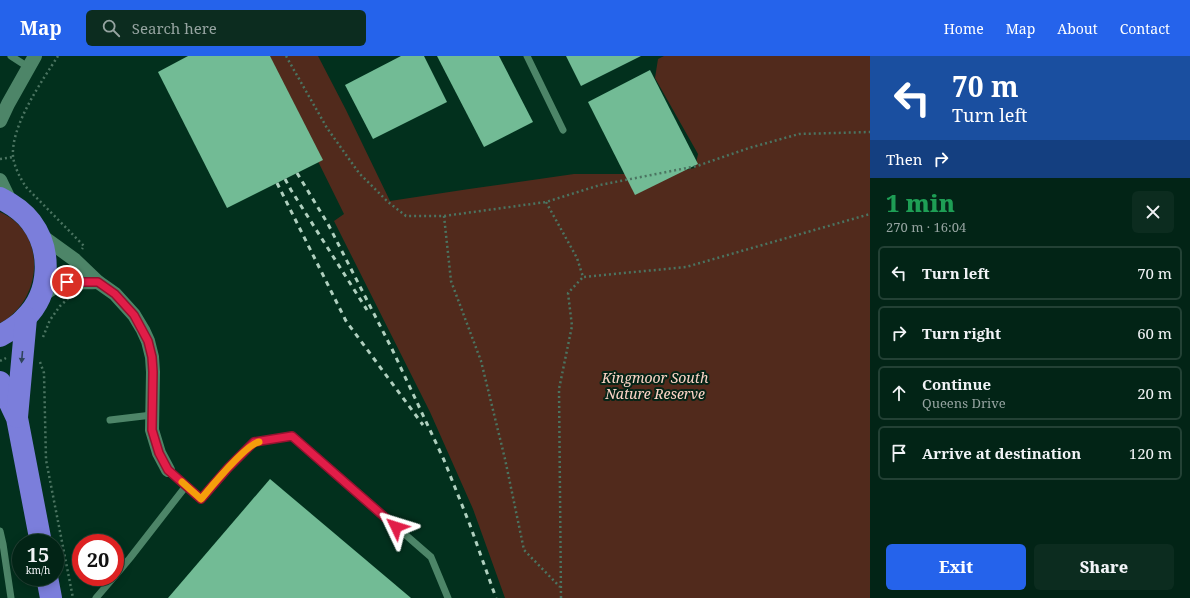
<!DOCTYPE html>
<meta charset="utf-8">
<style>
body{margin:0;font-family:"Noto Serif",serif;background:#0c2c1f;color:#f1f3f6;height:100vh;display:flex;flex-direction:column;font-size:15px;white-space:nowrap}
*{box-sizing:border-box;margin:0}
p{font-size:13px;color:#96a4a1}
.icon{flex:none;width:22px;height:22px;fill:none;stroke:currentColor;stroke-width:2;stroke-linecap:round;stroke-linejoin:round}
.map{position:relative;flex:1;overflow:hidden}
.drawer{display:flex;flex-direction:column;background:#022416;width:320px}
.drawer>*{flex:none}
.guide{background:#1a4fa0;color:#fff;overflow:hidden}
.speed{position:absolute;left:12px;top:478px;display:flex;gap:8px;font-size:20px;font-weight:700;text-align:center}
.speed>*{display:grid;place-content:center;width:52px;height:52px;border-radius:50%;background:#022416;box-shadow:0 2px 10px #0003,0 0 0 1px #234135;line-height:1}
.speed small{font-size:10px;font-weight:400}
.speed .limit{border:6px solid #d22;background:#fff;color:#111}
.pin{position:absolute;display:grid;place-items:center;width:34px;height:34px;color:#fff;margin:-17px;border:2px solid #fff;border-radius:50%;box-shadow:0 1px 4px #0007}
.me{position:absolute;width:44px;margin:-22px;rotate:311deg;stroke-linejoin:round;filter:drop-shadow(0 0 3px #0008)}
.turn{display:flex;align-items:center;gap:14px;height:84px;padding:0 16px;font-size:18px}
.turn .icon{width:52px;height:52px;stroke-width:2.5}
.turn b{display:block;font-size:28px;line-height:34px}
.then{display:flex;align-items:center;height:38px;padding:0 16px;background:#0003;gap:8px;font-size:15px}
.round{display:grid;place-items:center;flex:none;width:42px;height:42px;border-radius:6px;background:#0c2c1f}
.overview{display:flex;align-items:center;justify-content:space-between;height:68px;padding:0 16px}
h1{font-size:24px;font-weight:800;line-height:30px;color:#1e9e55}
.action{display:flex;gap:8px;margin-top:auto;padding:8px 16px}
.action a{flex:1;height:46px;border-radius:6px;background:#2563eb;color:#fff;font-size:16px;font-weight:800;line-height:46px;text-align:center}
.action a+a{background:#0c2c1f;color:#f1f3f6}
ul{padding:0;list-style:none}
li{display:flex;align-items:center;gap:12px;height:54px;margin:0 8px 6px;padding:0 8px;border:2px solid #234135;border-radius:6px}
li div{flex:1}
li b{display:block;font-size:15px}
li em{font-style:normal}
header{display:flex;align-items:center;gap:24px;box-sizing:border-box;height:56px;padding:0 20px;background:#2563eb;color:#fff}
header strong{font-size:19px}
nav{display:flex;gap:22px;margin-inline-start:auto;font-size:14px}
.search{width:280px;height:36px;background:#0c2c1f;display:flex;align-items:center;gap:10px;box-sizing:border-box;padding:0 14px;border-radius:6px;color:#96a4a1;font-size:15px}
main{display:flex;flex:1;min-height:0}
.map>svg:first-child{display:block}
</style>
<header>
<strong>Map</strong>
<div class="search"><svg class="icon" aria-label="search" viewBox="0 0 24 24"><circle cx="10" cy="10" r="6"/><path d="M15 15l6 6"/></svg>Search here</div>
<nav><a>Home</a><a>Map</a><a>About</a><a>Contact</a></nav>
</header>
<main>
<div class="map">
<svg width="870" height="542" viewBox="0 0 870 542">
<rect width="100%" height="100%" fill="#02301d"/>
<g fill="#512a1c">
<path d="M266,0H318L346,54L390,145L469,133L574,118H664L695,112L698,98L655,22L658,3L664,0H870V542H505L473,453L430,356L334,165L344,158Z"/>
<path d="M0,156C48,177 43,244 0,267Z"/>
</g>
<g fill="#72bb95">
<path d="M188,0H270L323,104L227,152L158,16Z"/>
<path d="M401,0H424L447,46L373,83L345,29Z"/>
<path d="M437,0H499L533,66L484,91Z"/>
<path d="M566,0H641L581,30Z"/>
<path d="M650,14L698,108L635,139L588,46Z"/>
<path d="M270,423L411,542H168Z"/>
</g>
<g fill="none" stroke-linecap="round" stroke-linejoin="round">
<g stroke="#4b7461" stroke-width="2.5" stroke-dasharray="2 3" stroke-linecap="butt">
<path d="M58,0C42,25 11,69 13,100C14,110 20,122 26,131L84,190L82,193"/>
<path d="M286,0L327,72L359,117L388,146L406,160H444L546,146L600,129L697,110L749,92L799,78L870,76"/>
<path d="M0,103L13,101"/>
<path d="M546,146L577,202L583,221L686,211L870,158"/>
<path d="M444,160L451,225L481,305L505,403L524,494L560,531"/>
<path d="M43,281L50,264L60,250L71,240"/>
<path d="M0,305L6,302"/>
<path d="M40,306L44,317L46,404L73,542"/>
<path d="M561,542L559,333L572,270L568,237L583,221"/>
</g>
<g stroke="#4d8568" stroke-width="7">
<path d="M11,0L28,11"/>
<path d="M527,0L563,74"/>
<path d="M110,364L152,359"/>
<path d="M168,414L201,443L228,412L254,386L292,380L431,501L448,542"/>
<path d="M0,475L3,488L11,542"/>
<path d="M115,520L130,502L186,430"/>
<path d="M96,542L114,521"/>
</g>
<g stroke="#4d8568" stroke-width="14">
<path d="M0,65L8,48L35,0"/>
<path d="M0,124L11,147"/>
<path d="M39,178L75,204L98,226L115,238L134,259L143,274L148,285L152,301L153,316L152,374L159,397L168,414"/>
<path d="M40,241C64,223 70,227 98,226"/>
</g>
<g stroke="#7b7edb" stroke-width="22">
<path d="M0,142C12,148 23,155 31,166C52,194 51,237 25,262C18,270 9,275 0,280"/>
<path d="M0,326L17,362L41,487"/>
<path d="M17,361L26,262"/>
<path d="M47,521L51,542"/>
</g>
<g stroke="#b0d0bf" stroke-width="3" stroke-dasharray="5 5" stroke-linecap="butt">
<path d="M297,117L328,168L392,293L444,404L470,469L496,542"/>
<path d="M285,123L291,134L367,254"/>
<path d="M277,127L346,265L423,369"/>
</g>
</g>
<defs><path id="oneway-solid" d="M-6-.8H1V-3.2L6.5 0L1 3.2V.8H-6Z"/></defs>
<use fill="#2f445c" href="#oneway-solid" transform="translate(22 301) rotate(95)"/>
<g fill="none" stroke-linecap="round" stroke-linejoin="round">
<g stroke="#92132f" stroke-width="10">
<path id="route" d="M67,226H98L115,238L134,259L148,285L152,301L153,316L152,374L159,397L168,414L201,443L228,412L254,386L292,380L396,471"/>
</g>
<use href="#route" stroke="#e11d48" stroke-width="7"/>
<path stroke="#f59e0b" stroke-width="7" d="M182,426L201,443C211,431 246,388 259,386"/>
</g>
<g text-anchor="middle" stroke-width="4" stroke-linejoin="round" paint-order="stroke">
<g font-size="14" font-style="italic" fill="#fdd5c7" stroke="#062417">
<text x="655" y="327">Kingmoor South<tspan x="655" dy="16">Nature Reserve</tspan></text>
</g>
</g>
</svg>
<div class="speed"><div>15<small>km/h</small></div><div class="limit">20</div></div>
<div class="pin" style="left:67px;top:226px;background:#d93025"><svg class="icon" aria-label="arrive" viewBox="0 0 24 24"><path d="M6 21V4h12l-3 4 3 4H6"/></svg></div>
<svg class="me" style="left:396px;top:471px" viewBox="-20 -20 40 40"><path d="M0-17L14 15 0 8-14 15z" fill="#e11d48" stroke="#fff" stroke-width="4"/></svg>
</div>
<section class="drawer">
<div class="guide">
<div class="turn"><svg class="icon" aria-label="left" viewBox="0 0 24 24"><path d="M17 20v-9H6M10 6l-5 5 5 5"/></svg><div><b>70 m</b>Turn left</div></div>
<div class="then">Then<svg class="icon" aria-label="right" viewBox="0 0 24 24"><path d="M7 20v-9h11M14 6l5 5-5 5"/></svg></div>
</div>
<div class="overview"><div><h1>1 min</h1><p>270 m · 16:04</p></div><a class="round"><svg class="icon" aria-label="close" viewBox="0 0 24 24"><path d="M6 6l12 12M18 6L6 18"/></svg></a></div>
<ul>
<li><svg class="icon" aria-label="left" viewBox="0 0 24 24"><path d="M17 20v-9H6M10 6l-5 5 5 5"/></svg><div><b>Turn left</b></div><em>70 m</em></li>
<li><svg class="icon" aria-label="right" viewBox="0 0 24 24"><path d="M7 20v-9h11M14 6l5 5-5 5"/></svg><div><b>Turn right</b></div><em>60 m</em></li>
<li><svg class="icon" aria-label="ahead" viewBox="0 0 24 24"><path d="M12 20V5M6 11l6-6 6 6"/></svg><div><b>Continue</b><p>Queens Drive</p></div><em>20 m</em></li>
<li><svg class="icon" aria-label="arrive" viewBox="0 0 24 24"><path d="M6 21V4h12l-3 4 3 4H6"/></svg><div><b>Arrive at destination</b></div><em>120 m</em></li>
</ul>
<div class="action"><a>Exit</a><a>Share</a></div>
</section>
</main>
